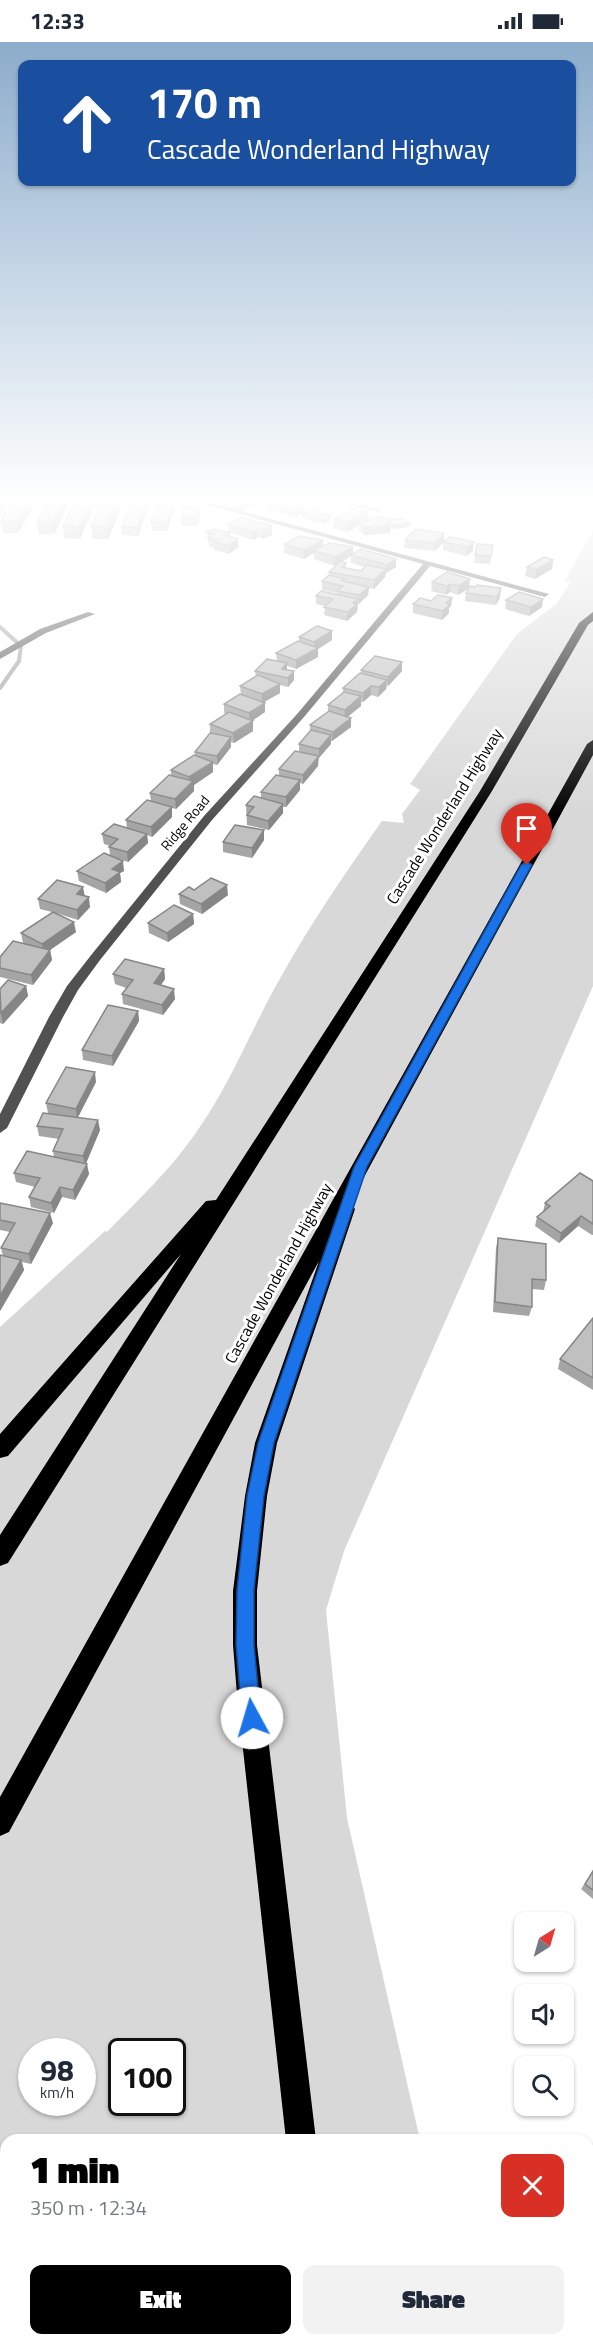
<!DOCTYPE html>
<meta charset="utf-8">
<style>
body{margin:0;font-family:"Titillium Web",sans-serif;background:#f2f2f3;color:#1f2937;height:100vh;display:flex;flex-direction:column;font-size:22px;white-space:nowrap}
*{box-sizing:border-box;margin:0}
p{font-size:20px;color:#747a83}
.icon{flex:none;width:33px;height:33px;fill:none;stroke:currentColor;stroke-width:2;stroke-linecap:round;stroke-linejoin:round}
.map{position:relative;flex:1;overflow:hidden}
.details{position:absolute;left:0px;top:2092px;width:594px;height:212px;display:flex;flex-direction:column;background:#fff;border-radius:18px 18px 0 0;box-shadow:0 2px 4px #0004}
.details>*{flex:none}
.top-card{position:absolute;left:18px;top:18px;width:558px;height:126px;border-radius:12px;box-shadow:0 2px 4px #0004;background:#1a4fa0;color:#fff;overflow:hidden}
.needle{width:39px;rotate:37deg}
.fabs{position:absolute;left:514px;top:1870px;display:grid;gap:12px}
.fabs a{display:grid;place-items:center;width:60px;height:60px;border-radius:12px;background:#fff;box-shadow:0 2px 4px #0004;font-size:30px}
.speed{position:absolute;left:18px;top:1996px;display:flex;gap:12px;font-size:30px;font-weight:700;text-align:center}
.speed>*{display:grid;place-content:center;width:78px;height:78px;border-radius:50%;background:#fff;box-shadow:0 2px 4px #0004;line-height:1}
.speed small{font-size:15px;font-weight:400}
.speed .limit{border:3px solid #111;border-radius:9px;background:#fff;color:#111}
.pin{position:absolute;display:grid;place-items:center;width:51px;height:51px;color:#fff;margin:-62px -26px;border-radius:50% 50% 50% 0;rotate:-45deg;box-shadow:0 0 6px #0007}
.pin .icon{rotate:45deg}
.me{position:absolute;width:66px;margin:-33px;rotate:354deg;stroke-linejoin:round;filter:drop-shadow(0 0 4px #0008)}
.turn{display:flex;align-items:center;gap:21px;height:126px;padding:0 30px;font-size:27px}
.turn .icon{width:78px;height:78px;stroke-width:2.5}
.turn b{display:block;font-size:42px;line-height:51px}
.round{display:grid;place-items:center;flex:none;width:63px;height:63px;border-radius:12px;background:#f2f2f3}
.overview{display:flex;align-items:center;justify-content:space-between;height:102px;padding:0 30px}
h1{font-size:36px;font-weight:800;line-height:45px;color:#000}
.action{display:flex;gap:12px;margin-top:auto;padding:12px 30px}
.action a{flex:1;height:69px;border-radius:12px;background:#000;color:#fff;font-size:24px;font-weight:800;line-height:69px;text-align:center}
.action a+a{background:#f2f2f3;color:#1f2937}
.status{display:flex;justify-content:space-between;align-items:center;height:42px;padding:0 30px;background:#fff;direction:ltr}
.status svg{height:16px;fill:currentColor}
.map>svg:first-child{display:block}
</style>
<div class="status"><b>12:33</b><svg viewBox="0 0 49 12"><path d="M0 12V9h3v3zM5 12V6h3v6zM10 12V3h3v9zM15 12V0h3v12zM26 1h20v11H26zM47 4h2v5h-2z"/></svg></div>
<div class="map">
<svg width="593" height="2303" viewBox="0 0 593 2303">
<rect width="100%" height="100%" fill="#fff"/>
<path fill="#d8d8d8" fill-rule="evenodd" d="M593,488V944L344,1509L326,1568L347,1776L420,2098H6V2298H465L466,2303H0V1285L105,1189L107,1190C137,1159 170,1128 195,1092C229,1045 250,990 278,940C309,884 345,831 382,779L404,781L402,772L420,748L410,742L517,592L556,562L571,540L565,539ZM32,2010H82V2061H32ZM122,2010H172V2061H122Z"/>
<g fill="none" stroke-linecap="round" stroke-linejoin="round">
<path stroke="#9f9f9f" stroke-width="4" d="M0,585L21,604L19,619L0,646"/>
<g stroke="#dbdbdb" stroke-width="2">
<g id="highway">
<path d="M593,570V579L588,583L492,749L8,1521L0,1524V1493L181,1212L8,1414L0,1416V1392L206,1159L216,1158L480,749L579,581Z"/>
<path d="M593,698V713L350,1161L355,1167L277,1401L267,1454L257,1549V1603L316,2098H286L237,1653L233,1603V1549L245,1454L255,1401L319,1219L9,1790L0,1794V1755L587,702Z"/>
<path d="M308,2298H340L341,2303H309Z"/>
</g>
</g>
<g fill="#515151" fill-rule="evenodd">
<path d="M173,454H184L235,467L259,454H268L242,469L549,552L545,555L430,524L304,675L212,778L100,918L78,948L63,975L7,1086L0,1091V1072L49,975L67,944L92,912L204,774L298,671L423,522Z"/>
<path d="M316,454H328L382,468L378,470Z"/>
<path d="M88,570L95,572L46,591L0,617V610L40,587Z"/>
</g>
<use href="#highway" fill="#000" fill-rule="evenodd"/>
</g>
<g fill="#a5a5a5" fill-rule="evenodd">
<path d="M15,454H39L18,491H3L1,479Z"/>
<path d="M50,454H73L54,492H39L37,480Z"/>
<path d="M78,454L80,497L64,496L63,484Z"/>
<path d="M105,454H126V455L108,497H93L91,485Z"/>
<path d="M216,454H244L234,459Z"/>
<path d="M376,454H405L396,459Z"/>
<path d="M266,459L304,462V470L295,475L267,467Z"/>
<path d="M150,461L138,494L122,493V485Z"/>
<path d="M175,466L167,489H152L151,480Z"/>
<path d="M302,472L331,473V477L323,482L302,476Z"/>
<path d="M200,473L197,484H181V476Z"/>
<path d="M370,476L410,481L409,485L393,487L391,485L390,491L364,493L359,488V483L347,490L333,486L334,477L368,479L369,478Z"/>
<path d="M228,482L272,484V493L263,497L258,495L253,498L228,490Z"/>
<path d="M207,490L230,495L238,505L229,512L214,508V506L209,504Z"/>
<path d="M444,491V500L450,495L473,509L466,514L443,508V500L435,509L404,506L405,498Z"/>
<path d="M284,502L323,504L353,512L396,525L386,531L385,535L374,547L369,546L368,553L358,562L357,570L347,579L324,573L325,564L316,562V554L337,552V551L322,548V539L329,533V530L337,523L335,524L314,517V511L304,517L284,511ZM351,514V521L365,525L361,529L346,526V521L342,520Z"/>
<path d="M477,502L493,503L490,522L474,521Z"/>
<path d="M553,518L552,527L535,537L525,534L527,525Z"/>
<path d="M447,530L469,545L500,555L496,563L465,559L466,551L469,546L458,553L450,550L446,553L431,549L432,540Z"/>
<path d="M452,556L451,564L449,566V571L442,578L413,571V562Z"/>
<path d="M543,557L542,565L529,574L505,567L506,558Z"/>
<path d="M332,589V598L318,607V615L296,627L287,624V628L294,638L288,645L280,643V651L264,660L265,661V670L252,679L253,689L234,701L231,700V705L217,723L213,722V730L194,743V749L176,767L172,766V775L152,795L147,793L148,801L128,820L120,817L124,829L120,831L121,840L106,851L79,839L77,829L110,813L109,805L110,804L104,802L102,792L127,786L126,778L151,760L150,751L171,733V728L195,713V710L210,691V682L226,672L224,671V662L241,652L240,644L256,635L255,629L277,619L276,611L299,599V595Z"/>
<path d="M402,620V629L388,644L387,643L386,647L378,655L371,653L363,660H361V664L348,675L351,676V685L332,699H331V702L318,716V724L303,742L300,741V748L286,765H283V771L269,788L247,783L246,763L261,756V750L279,733V727L299,710V702L310,689V683L328,670V663L343,651V646L361,631V628Z"/>
<path d="M264,798L252,816L223,810V800Z"/>
<path d="M194,848L228,853L202,872L180,862L179,852Z"/>
<path d="M85,854L90,865L78,878L56,871L76,890L50,908L52,918L33,943L0,935V915L25,902L23,901L21,891L52,870L40,867L38,857Z"/>
<path d="M193,872L194,882L168,900L149,891L148,881Z"/>
<path d="M164,927L165,937L161,943L175,957L163,973L123,962L122,952L126,946L115,942L113,932Z"/>
<path d="M26,944L28,954L3,982L0,981V947Z"/>
<path d="M138,969L139,979L113,1024L83,1018L82,1008Z"/>
<path d="M96,1040L78,1075L100,1088L86,1121L89,1132L75,1158L62,1155L54,1171L31,1165L29,1155L35,1145L16,1140L14,1131L54,1115L53,1109L59,1097L39,1094L37,1084L48,1071L46,1061Z"/>
<path d="M593,1139V1193H592L578,1184L559,1201L535,1184L537,1175L543,1170L545,1161Z"/>
<path d="M0,1161L53,1181L31,1222L22,1220L24,1228L0,1269V1213L3,1214L1,1206L10,1190L0,1188Z"/>
<path d="M498,1196L546,1238L544,1248L532,1247V1265L529,1274L493,1270L496,1206Z"/>
<path d="M593,1276V1348L558,1327L560,1317Z"/>
<path d="M593,1829V1857L581,1847Z"/>
</g>
<g fill="#868686">
<path d="M3,454H12L0,474V460Z"/>
<path d="M31,454H39L18,491L17,480Z"/>
<path d="M66,454H73L54,492L53,480Z"/>
<path d="M93,454H99L80,497L79,485Z"/>
<path d="M120,454H126V455L108,497L107,485Z"/>
<path d="M149,454L150,461L138,494L137,486Z"/>
<path d="M233,454H244L234,459Z"/>
<path d="M396,454H405L396,459Z"/>
<path d="M174,458L175,466L167,489V481Z"/>
<path d="M304,462V470L295,475V467Z"/>
<path d="M200,465V473L197,484L196,476Z"/>
<path d="M368,470V479L359,480V483L347,490V481Z"/>
<path d="M331,473V477L323,482V478Z"/>
<path d="M410,481L409,485L393,487V483Z"/>
<path d="M391,482L390,491L364,493V485Z"/>
<path d="M272,484V493L263,497V488Z"/>
<path d="M258,487V495L253,498V490Z"/>
<path d="M444,491V500L435,509V501Z"/>
<path d="M238,497V505L229,512V504Z"/>
<path d="M323,498V507L314,509V511L304,517V508Z"/>
<path d="M474,500L473,509L466,514L467,505Z"/>
<path d="M353,505V513H351V514L335,524V515Z"/>
<path d="M396,517V525L386,531L387,523Z"/>
<path d="M553,518L552,527L535,537L536,528Z"/>
<path d="M386,527L385,535L374,547V538Z"/>
<path d="M470,537L469,546L458,553L459,544Z"/>
<path d="M451,542L450,550L446,553L447,544Z"/>
<path d="M369,545L368,553L359,562V553Z"/>
<path d="M501,546L500,555L496,563L497,555Z"/>
<path d="M452,556L451,564L449,566V571L442,578L443,569L446,561Z"/>
<path d="M358,557L357,570L347,579L348,570L353,561Z"/>
<path d="M543,557L542,565L529,574L531,565Z"/>
<path d="M332,589V598L318,607V615L296,627V618L314,608V600Z"/>
<path d="M402,620V629L388,644V635Z"/>
<path d="M287,621V630L282,636V627Z"/>
<path d="M294,629V638L288,645V636Z"/>
<path d="M387,638L386,647L378,655L379,645Z"/>
<path d="M280,642V651L262,661V652Z"/>
<path d="M371,644V653L363,660V651Z"/>
<path d="M361,654V664L344,677L345,668Z"/>
<path d="M265,661V670L249,681V671Z"/>
<path d="M351,676V685L332,699L333,690Z"/>
<path d="M253,679V689L234,701L233,691Z"/>
<path d="M331,693V702L319,716V707Z"/>
<path d="M231,695V705L217,723V714Z"/>
<path d="M319,714L318,724L303,742V733Z"/>
<path d="M213,720V730L194,743V749L176,767L175,757L190,743L189,735Z"/>
<path d="M300,738V748L286,765V755Z"/>
<path d="M283,762V771L269,788L268,779Z"/>
<path d="M172,765V775L152,795L151,785Z"/>
<path d="M264,788V798L252,816V806Z"/>
<path d="M147,792L148,801L128,820L127,810Z"/>
<path d="M123,819L124,829L120,831L121,840L106,851L105,841L112,827Z"/>
<path d="M227,843L228,853L202,872L201,862Z"/>
<path d="M83,845L85,855L77,852Z"/>
<path d="M89,855L90,865L78,878L77,868Z"/>
<path d="M193,872L194,882L168,900L167,891Z"/>
<path d="M74,880L76,890L50,908L52,918L33,943L31,933L44,912L42,902Z"/>
<path d="M164,927L165,937L155,951L154,941Z"/>
<path d="M26,944L28,954L3,982L1,971Z"/>
<path d="M174,947L175,957L163,973L162,963Z"/>
<path d="M138,969L139,979L113,1024L112,1014Z"/>
<path d="M95,1030L96,1040L77,1077L76,1067Z"/>
<path d="M98,1078L100,1088L85,1124L83,1114Z"/>
<path d="M87,1122L89,1132L75,1158L73,1148Z"/>
<path d="M60,1145L62,1155L54,1171L51,1161Z"/>
<path d="M50,1171L53,1181L31,1222L29,1212Z"/>
<path d="M581,1174L578,1184L559,1201L561,1191Z"/>
<path d="M21,1218L24,1228L0,1269V1254Z"/>
</g>
<g fill="#c0c0c0" stroke="#868686" stroke-width="1.5">
<path d="M15,454H31L17,480L1,479Z"/>
<path d="M50,454H66L53,480H37Z"/>
<path d="M78,454H93L79,485L63,484Z"/>
<path d="M105,454H120L107,485H91Z"/>
<path d="M134,454H149L137,486L122,485Z"/>
<path d="M276,454L304,462L295,467L266,459Z"/>
<path d="M159,458H174L167,481L151,480Z"/>
<path d="M184,464L200,465L196,476H181Z"/>
<path d="M354,467L368,470L347,481L334,477Z"/>
<path d="M311,468L331,473L323,478L302,472Z"/>
<path d="M383,474L391,482L364,485L359,480L371,478L370,476Z"/>
<path d="M241,475L272,484L263,488L258,487L253,490L228,482Z"/>
<path d="M403,476L410,481L393,483L387,478Z"/>
<path d="M214,487L230,491L226,493L238,497L229,504L214,500L217,498L208,496L215,492L207,490Z"/>
<path d="M416,487L444,491L435,501L405,498Z"/>
<path d="M300,494L323,498L304,508L284,502Z"/>
<path d="M450,495L474,500L467,505L443,500Z"/>
<path d="M329,501L353,505L335,515L314,509Z"/>
<path d="M477,502L493,503L491,514L475,513Z"/>
<path d="M361,507L396,517L387,523L351,513Z"/>
<path d="M544,515L553,518L536,528L527,525Z"/>
<path d="M340,520L346,521L341,525L361,529L367,523L386,527L374,538L329,530Z"/>
<path d="M447,530L470,537L459,544L451,542L447,544L432,540Z"/>
<path d="M329,533L345,537L342,539L369,545L359,553L337,549L343,544L322,539Z"/>
<path d="M477,543L501,546L497,555L466,551L470,544L476,545Z"/>
<path d="M321,549L358,557L353,561L357,562L348,570L324,565L333,557L316,554Z"/>
<path d="M519,550L543,557L531,565L506,558Z"/>
<path d="M438,553L452,556L446,561L450,562L443,569L413,562L420,556L431,559Z"/>
<path d="M317,584L332,589L314,600L299,595Z"/>
<path d="M298,599L318,606L296,618L276,611Z"/>
<path d="M375,614L402,620L388,635L361,628Z"/>
<path d="M267,617L287,621L282,627L294,629L288,636L255,629Z"/>
<path d="M360,631L387,638L379,645L371,644L363,651L343,646Z"/>
<path d="M258,633L280,642L262,652L240,644Z"/>
<path d="M344,650L361,654L345,668L328,663Z"/>
<path d="M240,652L265,661L249,671L224,662Z"/>
<path d="M329,669L351,676L333,690L310,683Z"/>
<path d="M229,670L253,679L233,691L210,682Z"/>
<path d="M311,688L331,693L319,707L299,702Z"/>
<path d="M210,691L231,695L217,714L195,710Z"/>
<path d="M295,709L319,714L303,733L279,727Z"/>
<path d="M194,713L213,720L189,735L171,728Z"/>
<path d="M169,733L193,739L175,757L150,751Z"/>
<path d="M276,733L300,738L286,755L261,750Z"/>
<path d="M254,754L283,762L268,779L247,773L254,765L246,763Z"/>
<path d="M147,758L172,765L151,785L126,778Z"/>
<path d="M114,782L147,792L127,810L109,805L118,797L102,792Z"/>
<path d="M235,783L264,788L252,806L223,800Z"/>
<path d="M104,811L123,819L112,827L120,830L105,841L77,829Z"/>
<path d="M211,836L227,843L201,862L179,852L189,845L194,848Z"/>
<path d="M57,838L83,845L77,852L89,855L77,868L38,857Z"/>
<path d="M174,863L193,872L167,891L148,881Z"/>
<path d="M53,870L74,880L42,902L21,891Z"/>
<path d="M13,899L50,908L31,933L0,926V915Z"/>
<path d="M125,917L164,927L154,941L174,947L162,963L122,952L133,938L113,932Z"/>
<path d="M8,938L26,944L1,971L0,947Z"/>
<path d="M108,963L138,969L112,1014L82,1008Z"/>
<path d="M66,1025L95,1030L76,1067L46,1061Z"/>
<path d="M43,1071L98,1078L83,1114L53,1109L63,1087L37,1084Z"/>
<path d="M27,1109L87,1122L73,1148L60,1145L51,1161L29,1155L40,1136L14,1131Z"/>
<path d="M580,1131L593,1139V1182L581,1174L561,1191L537,1175L550,1164L545,1161Z"/>
<path d="M0,1161L50,1171L29,1212L1,1206L15,1181L0,1178Z"/>
<path d="M498,1196L546,1202V1238L532,1237V1265L495,1260Z"/>
<path d="M0,1213L21,1218L0,1254Z"/>
<path d="M593,1276V1336L560,1317Z"/>
<path d="M593,1829V1848L585,1842Z"/>
</g>
<linearGradient id="sky" x2="0" y2="1"><stop stop-color="#8baccb"/><stop offset="0.59" stop-color="#fff"/><stop offset="1" stop-color="#fff" stop-opacity="0"/></linearGradient>
<rect width="593" height="776" fill="url(#sky)"/>
<path fill="#1a73e8" stroke="#114b97" stroke-width="1.5" d="M527,819L532,823L367,1125L274,1401L264,1454L254,1548V1603L261,1676L258,1683L252,1686L245,1683L242,1676L236,1603L237,1548L247,1454L258,1401L354,1125L521,823Z"/>
<g text-anchor="middle" stroke-width="6" stroke-linejoin="round" paint-order="stroke">
<g font-size="14" fill="#000" stroke="#fff">
<text transform="translate(185 781) rotate(-50)" y="5">Ridge Road</text>
</g>
<g font-size="16" fill="#000" stroke="#fff">
<text transform="translate(444 774) rotate(-58)" y="6">Cascade Wonderland Highway</text>
<text transform="translate(278 1231) rotate(-61)" y="6">Cascade Wonderland Highway</text>
</g>
</g>
</svg>
<div class="fabs">
<a><svg class="needle" viewBox="-14 -14 28 28"><path d="M0-13l5 13h-10z" fill="#e53935"/><path d="M0 13l5-13h-10z" fill="#747a83"/></svg></a>
<a><svg class="icon" aria-label="sound" viewBox="0 0 24 24"><path d="M4 9h4l5-4v14l-5-4H4zM17 9q2 3 0 6"/></svg></a>
<a><svg class="icon" aria-label="search" viewBox="0 0 24 24"><circle cx="10" cy="10" r="6"/><path d="M15 15l6 6"/></svg></a>
</div>
<div class="speed"><div>98<small>km/h</small></div><div class="limit">100</div></div>
<div class="pin" style="left:527px;top:823px;background:#d93025"><svg class="icon" aria-label="arrive" viewBox="0 0 24 24"><path d="M6 21V4h12l-3 4 3 4H6"/></svg></div>
<svg class="me" style="left:252px;top:1676px" viewBox="-20 -20 40 40"><circle r="19" fill="#fff"/><path d="M0-13L10 11 0 6-10 11z" fill="#1a73e8"/></svg>
<div class="top-card">
<div class="turn"><svg class="icon" aria-label="ahead" viewBox="0 0 24 24"><path d="M12 20V5M6 11l6-6 6 6"/></svg><div><b>170 m</b>Cascade Wonderland Highway</div></div>
</div>
<section class="details">
<div class="overview"><div><h1>1 min</h1><p>350 m · 12:34</p></div><a class="round" style="background:#d93025;color:#fff"><svg class="icon" aria-label="close" viewBox="0 0 24 24"><path d="M6 6l12 12M18 6L6 18"/></svg></a></div>
<div class="action"><a>Exit</a><a>Share</a></div>
</section>
</div>
